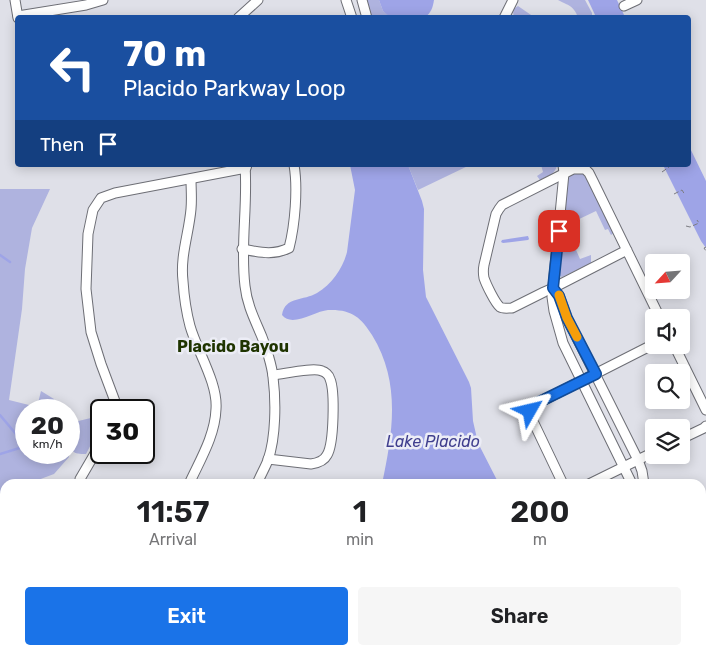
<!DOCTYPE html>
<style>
body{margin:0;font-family:Rubik,sans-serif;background:#f6f6f6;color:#202124;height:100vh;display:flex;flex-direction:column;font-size:19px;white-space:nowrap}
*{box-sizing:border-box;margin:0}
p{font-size:16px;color:#757577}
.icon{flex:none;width:28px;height:28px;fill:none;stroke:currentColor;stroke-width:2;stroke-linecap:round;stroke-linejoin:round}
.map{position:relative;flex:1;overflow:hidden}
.sheet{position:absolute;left:0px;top:479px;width:706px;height:176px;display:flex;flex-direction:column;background:#fff;border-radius:15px 15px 0 0;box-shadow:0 2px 12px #0003}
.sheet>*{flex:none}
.guide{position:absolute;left:15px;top:15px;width:676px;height:152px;border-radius:5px;box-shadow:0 2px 12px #0003;background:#1a4fa0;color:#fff;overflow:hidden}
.needle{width:32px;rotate:244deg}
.buttons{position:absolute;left:645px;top:254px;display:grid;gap:10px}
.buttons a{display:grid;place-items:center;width:45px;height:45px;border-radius:5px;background:#fff;box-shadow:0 2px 12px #0003;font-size:25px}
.speed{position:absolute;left:15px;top:399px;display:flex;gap:10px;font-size:25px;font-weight:700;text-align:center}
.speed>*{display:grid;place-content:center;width:65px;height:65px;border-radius:50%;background:#fff;box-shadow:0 2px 12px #0003;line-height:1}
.speed small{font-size:12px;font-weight:400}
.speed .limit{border:2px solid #111;border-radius:8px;background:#fff;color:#111}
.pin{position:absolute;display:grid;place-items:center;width:42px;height:42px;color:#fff;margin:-21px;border-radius:10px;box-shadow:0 2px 8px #0006}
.me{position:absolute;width:55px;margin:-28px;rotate:53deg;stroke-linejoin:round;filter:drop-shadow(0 0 4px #0008)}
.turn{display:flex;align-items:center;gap:18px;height:105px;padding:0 25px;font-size:22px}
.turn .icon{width:65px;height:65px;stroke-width:2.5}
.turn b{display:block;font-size:35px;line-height:42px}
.then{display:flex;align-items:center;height:48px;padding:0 25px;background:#0003;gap:10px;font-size:19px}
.eta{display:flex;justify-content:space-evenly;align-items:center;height:85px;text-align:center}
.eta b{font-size:30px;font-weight:600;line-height:35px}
.cta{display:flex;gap:10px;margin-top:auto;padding:10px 25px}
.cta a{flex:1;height:58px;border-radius:5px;background:#1a73e8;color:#fff;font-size:20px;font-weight:600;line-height:58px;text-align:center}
.cta a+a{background:#f6f6f6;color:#202124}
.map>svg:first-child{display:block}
</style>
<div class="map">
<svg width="706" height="654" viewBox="0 0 706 654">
<rect width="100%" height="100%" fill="#dfe0e8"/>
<g fill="#afb3df">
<path d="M364,0H379L383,11L391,17H370Z"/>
<path d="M558,0H585L592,13V17H578C573,5 569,6 558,0Z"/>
<path d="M518,6L534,17H514C513,12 512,9 518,6Z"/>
<path d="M408,165H470L418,190Z"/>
<path d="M541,165H557C556,174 547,176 540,180L537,176L543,172Z"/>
<path d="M578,171L583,173L614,233L611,235L608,229L605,230L596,211L575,221L578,230L569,234L580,259L591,255V263L562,277L560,276L558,261L561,248V232L568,179L572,174Z"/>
<path d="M0,189H50L32,228L25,269L22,309L9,400L37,407L41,391L54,399L57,410H26V452L68,453L69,457L54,474L38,480L35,484H5V525L0,532Z"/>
<path d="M95,417L98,431L86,454C83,454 76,454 74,452C68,447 69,426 69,418L70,423Z"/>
<path d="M701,591L706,593V611L701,614Z"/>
<path d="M357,650H422V652L415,651L403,654H349Z"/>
</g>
<g fill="#9ea4e7">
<path d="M379,0H434C433,7 431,13 425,17L391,18L383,11Z"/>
<path d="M588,0H617L625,17H596Z"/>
<path d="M689,146L706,181V248L701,241L663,165H689Z"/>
<path d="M350,165H408L422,201L424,209L423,270L426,297L469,382L471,388L473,421L478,443L499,484H382C393,432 401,382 372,335C361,317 351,309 328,310C315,311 292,328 282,315C285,296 304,301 317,293C332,284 343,268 347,252L355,190Z"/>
<path d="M528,236L529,239L528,240L503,243L501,242L502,240Z"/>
<path d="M701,510L706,515V593L701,591Z"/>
<path d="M9,650H36L40,654H10Z"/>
<path d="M284,650H357L349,654H280Z"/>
<path d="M642,650H685L689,654H644Z"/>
</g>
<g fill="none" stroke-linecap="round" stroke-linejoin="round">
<g stroke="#9ea4e7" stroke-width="2.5">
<path d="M0,255L10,262"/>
<path d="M0,415L26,446L0,454"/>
</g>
<g stroke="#6d6e75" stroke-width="11">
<g id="minor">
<path d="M15,0L18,18"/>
<path d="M346,0L352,18"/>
<path d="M362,0L367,18"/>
<path d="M624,6L637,0"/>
<path d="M18,16L86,5L103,0"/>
<path d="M238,18L258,0"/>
<path d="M504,18L513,0"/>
<path d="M245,165C248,206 240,246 245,286C247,305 255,320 262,337C266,347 272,366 273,377C276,401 276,437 268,460C265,468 260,476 257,484"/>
<path d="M563,165L564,173L552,297L554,311L563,343L632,484"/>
<path d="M242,249C259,252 273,256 289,248C295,225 298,188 294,165"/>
<path d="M627,250L553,288L544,292L512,308C508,308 503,309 500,307C495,303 486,284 484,278C483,273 483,270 484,265L496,214L499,209L502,205L573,169H585L589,173L593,181L660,318"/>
<path d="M553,288L559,295L567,318L638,460L642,471L644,484"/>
<path d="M674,345L706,410"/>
<path d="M115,410L116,404L101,364L91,332L86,289L88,234L93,210L101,198L115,193L246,168L247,165"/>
<path d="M681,439L704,428L706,426"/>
<path d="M268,459L311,464C318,463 324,461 327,455C334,444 335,391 330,379C329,375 325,372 322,371C314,367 284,374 273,375"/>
<path d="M80,484V479L101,443"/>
<path d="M189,484C200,460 215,436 216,409C218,383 197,351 190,326C186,311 184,296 183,281C180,256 189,233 191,209C192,199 191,189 191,179"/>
<path d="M563,484L531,417L530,411L532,406L654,344"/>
<path d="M589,484L654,452"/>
<path d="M0,599L5,597"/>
<path d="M104,650L112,654"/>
<path d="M502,650L503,654"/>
<path d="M700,650L704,654"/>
<path d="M65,654L67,650"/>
<path d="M131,654L134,650"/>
<path d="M472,654L479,650"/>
<path d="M601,654L602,650"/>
</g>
</g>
<g stroke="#7c7c82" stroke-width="1" stroke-dasharray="5 2.5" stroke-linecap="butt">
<path d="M662,172L669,167"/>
<path d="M674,194L682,190L685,195"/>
<path d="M686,226L690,227L699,223L697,220"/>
<path d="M706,247L704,248L706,251"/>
<path d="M701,592H702"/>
<path d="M701,600L706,611"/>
<path d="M378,654L386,650"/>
</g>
<use href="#minor" stroke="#fff" stroke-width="9"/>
</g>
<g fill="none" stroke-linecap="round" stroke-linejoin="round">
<g stroke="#114b97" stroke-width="12">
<path id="route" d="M530,411L532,406L535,404L596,374L567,318L559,296L553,288L559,231"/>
</g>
<use href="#route" stroke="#1a73e8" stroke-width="9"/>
<path stroke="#f59e0b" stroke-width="9" d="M559,295L567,318L577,337"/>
</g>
<g text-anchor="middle" stroke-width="5" stroke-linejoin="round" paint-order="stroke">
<g font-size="16" font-weight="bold" fill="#1f3400" stroke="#ecedf6">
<text x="233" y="352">Placido Bayou</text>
</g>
<g font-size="16" font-style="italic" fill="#403f8e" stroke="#ecedf6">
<text x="433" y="447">Lake Placido</text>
</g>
</g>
</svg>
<div class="buttons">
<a><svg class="needle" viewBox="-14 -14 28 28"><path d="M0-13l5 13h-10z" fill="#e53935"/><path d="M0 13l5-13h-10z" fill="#757577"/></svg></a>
<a><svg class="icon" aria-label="sound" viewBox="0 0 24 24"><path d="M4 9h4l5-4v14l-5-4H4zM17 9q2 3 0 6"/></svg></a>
<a><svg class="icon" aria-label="search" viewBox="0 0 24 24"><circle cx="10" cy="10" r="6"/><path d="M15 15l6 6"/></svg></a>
<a><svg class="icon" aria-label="layers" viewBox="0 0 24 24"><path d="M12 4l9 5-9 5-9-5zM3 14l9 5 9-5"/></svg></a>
</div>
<div class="speed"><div>20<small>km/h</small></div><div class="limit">30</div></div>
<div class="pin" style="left:559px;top:231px;background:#d93025"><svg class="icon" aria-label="arrive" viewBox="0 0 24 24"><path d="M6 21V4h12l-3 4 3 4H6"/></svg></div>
<svg class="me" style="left:530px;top:411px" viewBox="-20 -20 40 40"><path d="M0-17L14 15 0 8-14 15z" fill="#1a73e8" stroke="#fff" stroke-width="4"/></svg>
<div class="guide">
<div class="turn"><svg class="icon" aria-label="left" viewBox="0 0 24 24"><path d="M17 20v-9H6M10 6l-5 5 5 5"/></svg><div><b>70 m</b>Placido Parkway Loop</div></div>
<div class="then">Then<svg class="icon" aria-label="arrive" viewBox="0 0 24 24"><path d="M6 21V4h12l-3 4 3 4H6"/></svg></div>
</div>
<section class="sheet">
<div class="eta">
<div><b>11:57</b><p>Arrival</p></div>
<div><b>1</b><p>min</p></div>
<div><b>200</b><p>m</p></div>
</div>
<div class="cta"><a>Exit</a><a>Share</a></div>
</section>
</div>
